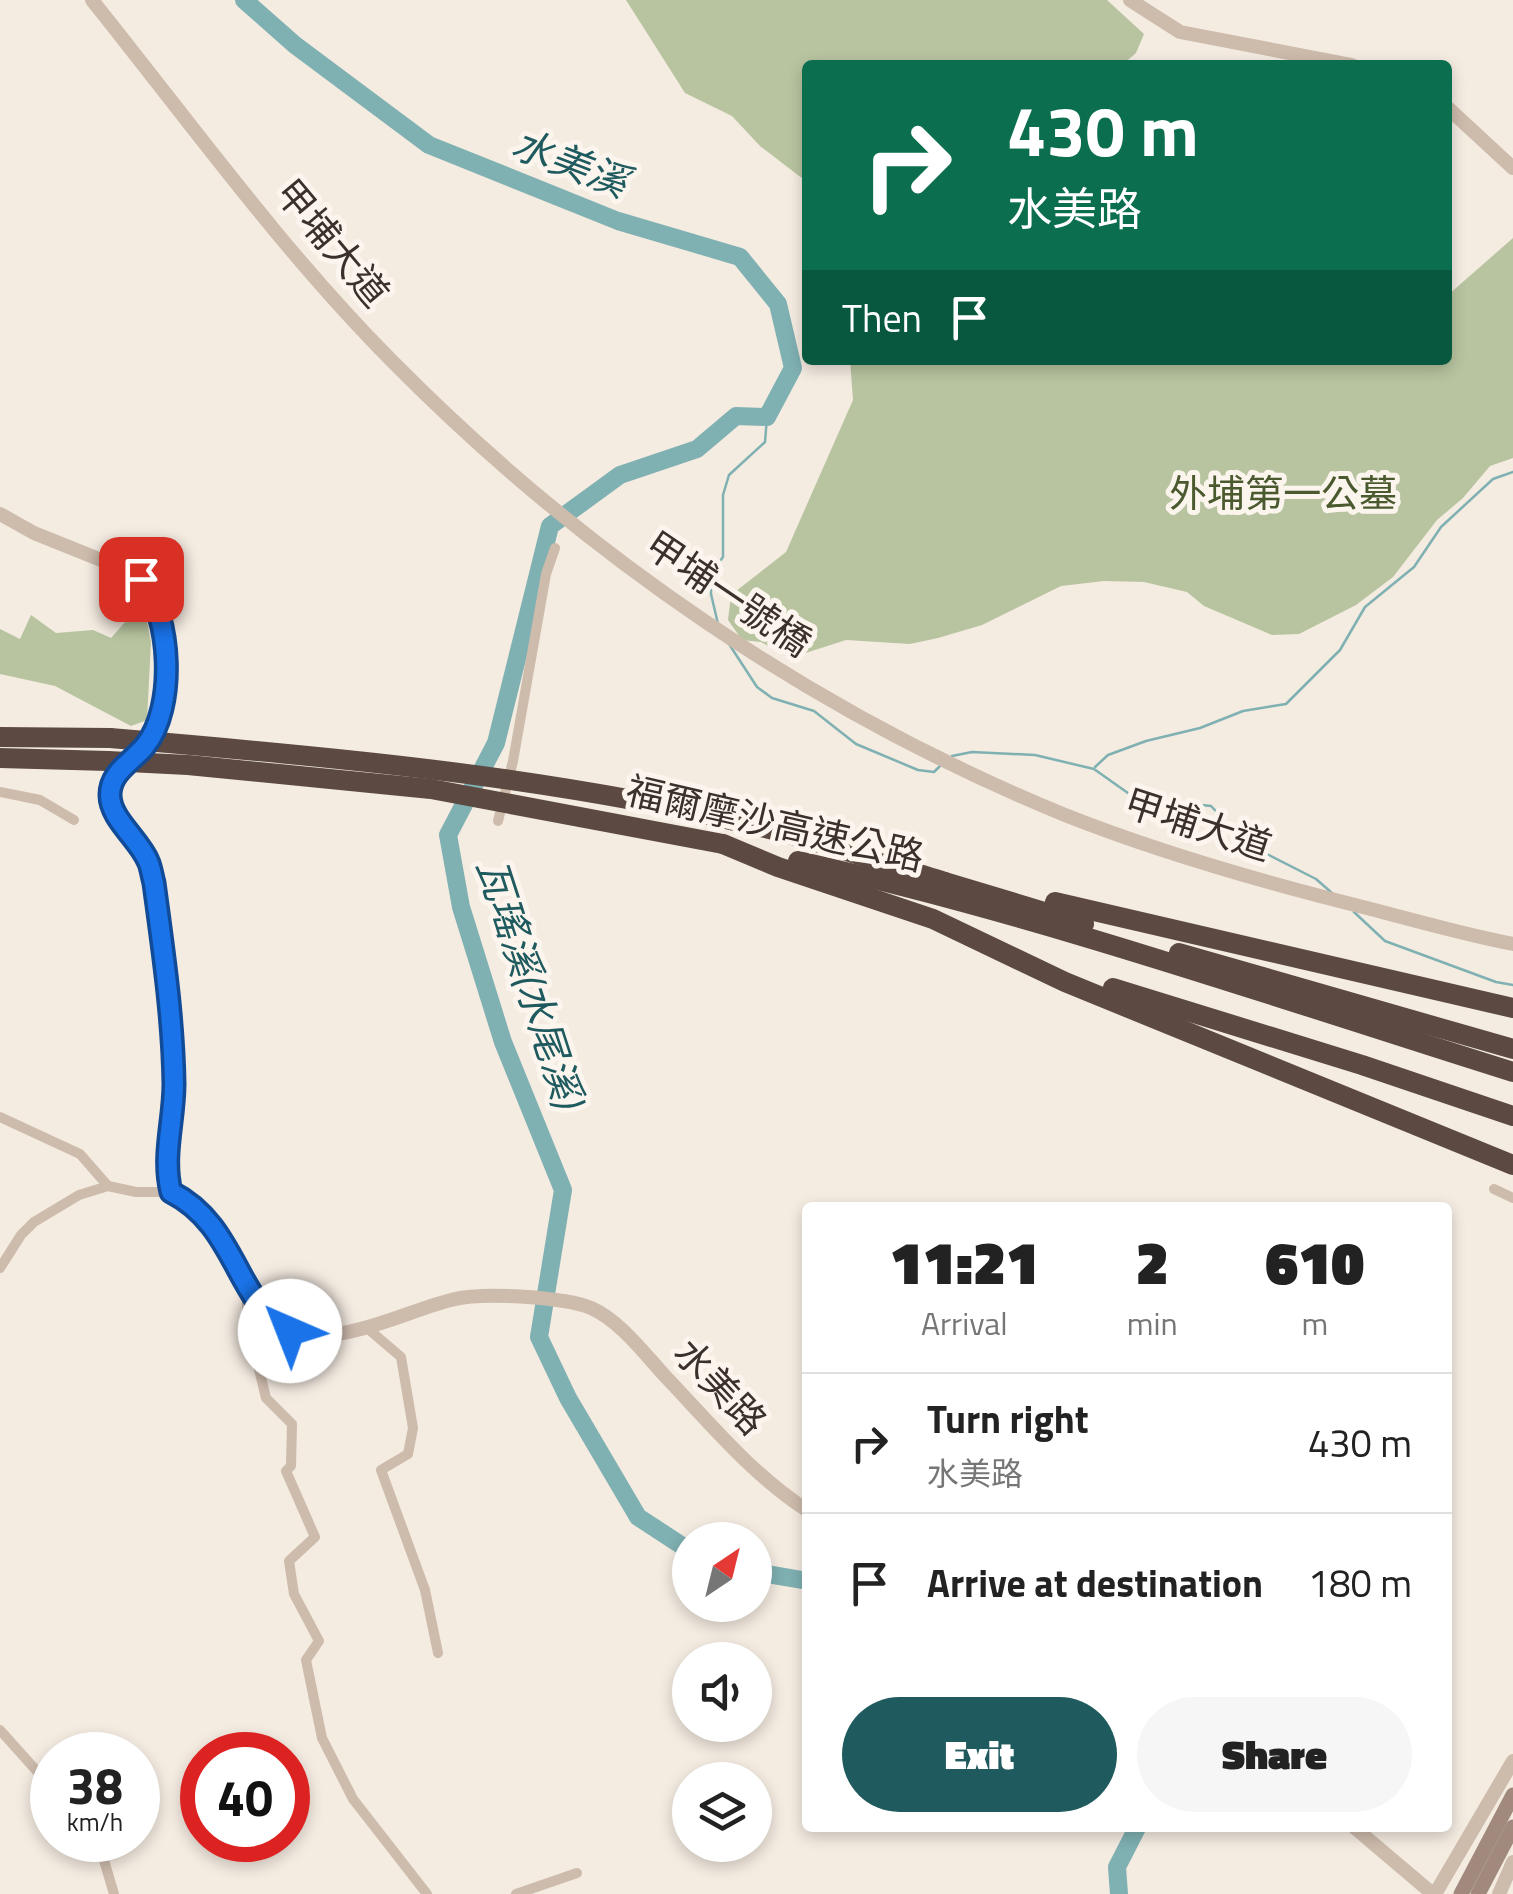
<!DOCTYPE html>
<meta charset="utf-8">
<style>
body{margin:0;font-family:"Titillium Web","Noto Sans TC",sans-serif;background:#f6f6f6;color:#222;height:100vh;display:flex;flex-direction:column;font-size:38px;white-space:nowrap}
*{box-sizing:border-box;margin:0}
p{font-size:32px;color:#767676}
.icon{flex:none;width:55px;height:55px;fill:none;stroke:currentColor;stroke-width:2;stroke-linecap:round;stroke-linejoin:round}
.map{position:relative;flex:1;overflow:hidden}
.panel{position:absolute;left:802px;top:1202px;width:650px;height:630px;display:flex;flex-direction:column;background:#fff;border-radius:10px;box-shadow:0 5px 15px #0003}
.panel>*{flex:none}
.guide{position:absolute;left:802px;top:60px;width:650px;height:305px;border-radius:10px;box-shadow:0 5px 15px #0003;background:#0b6e4f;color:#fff;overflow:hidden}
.needle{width:65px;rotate:35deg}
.fabs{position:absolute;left:672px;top:1522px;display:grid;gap:20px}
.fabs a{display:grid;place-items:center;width:100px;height:100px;border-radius:50%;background:#fff;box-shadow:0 5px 15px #0003;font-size:50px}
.speed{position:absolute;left:30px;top:1732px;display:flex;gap:20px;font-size:50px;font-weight:700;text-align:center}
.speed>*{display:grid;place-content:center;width:130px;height:130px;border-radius:50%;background:#fff;box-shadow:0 5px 15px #0003;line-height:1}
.speed small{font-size:25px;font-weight:400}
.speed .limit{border:15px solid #d22;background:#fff;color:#111}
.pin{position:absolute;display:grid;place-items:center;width:85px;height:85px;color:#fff;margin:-42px;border-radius:20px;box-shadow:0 5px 15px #0006}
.me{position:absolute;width:110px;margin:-55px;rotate:316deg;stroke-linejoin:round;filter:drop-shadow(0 0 8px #0008)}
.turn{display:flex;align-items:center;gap:35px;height:210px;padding:0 40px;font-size:45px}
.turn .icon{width:130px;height:130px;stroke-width:2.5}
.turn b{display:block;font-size:70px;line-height:85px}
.then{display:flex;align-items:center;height:95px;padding:0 40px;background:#0003;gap:20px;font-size:38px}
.eta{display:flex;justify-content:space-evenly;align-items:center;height:170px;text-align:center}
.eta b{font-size:60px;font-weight:800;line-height:70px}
.cta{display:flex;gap:20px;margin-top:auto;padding:20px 40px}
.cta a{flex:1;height:115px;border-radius:60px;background:#1f5a5e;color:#fff;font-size:40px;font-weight:800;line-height:115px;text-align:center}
.cta a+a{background:#f6f6f6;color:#222}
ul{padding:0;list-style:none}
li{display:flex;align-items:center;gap:30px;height:140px;padding:0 40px;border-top:2px solid #e0e0e0}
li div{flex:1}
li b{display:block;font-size:38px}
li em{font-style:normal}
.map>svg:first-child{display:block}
</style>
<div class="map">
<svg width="1513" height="1894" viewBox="0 0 1513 1894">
<rect width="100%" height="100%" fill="#f4ebe1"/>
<g fill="#b8c4a0">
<path d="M626,0H1107L1144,34L1136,53L1122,65H808L807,182L760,146L732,116L685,93Z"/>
<path d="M1513,238V458L1490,466L1463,498L1437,520L1393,577L1356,605L1299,634L1272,635L1204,606L1187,592L1144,582L1104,581L1061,586L982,625L938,638L910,644L846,640L790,658L761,642L742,640L728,620L731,595L786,552L853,400L850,360H1448V295Z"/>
<path d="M143,602L151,642L147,720L131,726L55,686L0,674V629L20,639L31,615L56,633L93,630L111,638Z"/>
</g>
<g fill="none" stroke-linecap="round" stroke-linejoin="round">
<g stroke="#7fb0b2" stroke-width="2.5">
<path d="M718,624L711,594V573L723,557V495L729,475L765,442L767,417"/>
<path d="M729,644L757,687L772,698L814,711L856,744L918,770L934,772L942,764"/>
<path d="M952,756L972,752L1035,755L1094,769L1135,798L1211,806L1247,844L1316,879L1332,893"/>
<path d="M1095,767L1108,755L1146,741L1200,728L1243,711L1286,704L1340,650L1365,607L1414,567L1441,527L1493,479L1513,472"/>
<path d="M1354,912L1385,941L1496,982L1513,985"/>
</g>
<g stroke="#7fb0b2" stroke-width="18">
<path d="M244,0L295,45L429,145L618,221L740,257L778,304L793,368L767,417L736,416L697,449L620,475L550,526L496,743L448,835L461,907L503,1042L563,1190L539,1337L568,1398L638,1517L690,1551"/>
<path d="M755,1572L808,1581"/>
<path d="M1119,1894L1117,1867L1137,1828"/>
</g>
<g stroke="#cdbbac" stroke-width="10">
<path d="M0,792L40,800L74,820"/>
<path d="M498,821L513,761L546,574L555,548"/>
<path d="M0,1117L80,1154L108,1186"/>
<path d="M1494,1189L1513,1198"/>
<path d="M0,1268L21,1235L34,1222L79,1195L108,1186L136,1192H171"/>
<path d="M247,1289V1320L266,1398L292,1424L291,1466L286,1471L315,1537L289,1561L294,1594L319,1641L306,1660L322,1738L353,1799L427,1894"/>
<path d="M367,1328L401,1357L413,1428L408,1454L381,1470L425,1590L438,1653"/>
<path d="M0,1730L52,1788"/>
<path d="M98,1840L114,1894"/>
<path d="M516,1894L577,1873"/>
</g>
<g stroke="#cdbbac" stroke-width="14">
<path d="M92,0C189,121 281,249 390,359C581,553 813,712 1065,815C1161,853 1259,881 1359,906C1410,919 1461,934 1513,944"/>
<path d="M1130,0L1180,32L1352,65"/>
<path d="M1448,108L1513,168"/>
<path d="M0,514L34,533L131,572L149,588L154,600L168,666V686L147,744L112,781L110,797L114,810L149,862L154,883C163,949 173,1017 174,1084C174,1121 162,1156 171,1192C184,1198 199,1207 208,1218C235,1247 249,1313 286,1329C336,1351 406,1310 455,1299C483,1292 565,1297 591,1308C619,1320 644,1353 664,1375C710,1423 751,1474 808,1511"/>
<path d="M1355,1828L1433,1894"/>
<path d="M1435,1894L1513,1761"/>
<path d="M1499,1894L1513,1862"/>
</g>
<g stroke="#a18a7d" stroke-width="15">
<path d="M1461,1894L1513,1795"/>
<path d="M1478,1894L1513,1827"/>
</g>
<g stroke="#5c4a42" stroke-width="20">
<path d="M0,737L110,738"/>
<path d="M0,758L108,761"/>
<path d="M723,844L778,867L933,919L1065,982L1513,1165"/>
<path d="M798,861C1040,915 1277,998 1513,1072"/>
<path d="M945,882L1084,924"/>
<path d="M1055,902L1513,1008"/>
<path d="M1179,953L1513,1049"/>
<path d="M1113,988L1362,1065L1513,1116"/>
</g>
<g stroke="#5c4a42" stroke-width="20">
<path d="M110,738C324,756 539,775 748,824C814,839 880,862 945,882"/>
<path d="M108,761L188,765L431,789L723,844"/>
</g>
</g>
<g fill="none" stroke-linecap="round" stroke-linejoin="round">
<g stroke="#114b97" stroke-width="25">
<path id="route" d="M141,579C172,616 176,708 145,746C132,762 110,772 110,795C110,819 139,839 148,861C151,867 152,876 154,883C163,950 173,1017 174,1084C174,1121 162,1156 171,1192C238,1226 235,1303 290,1331"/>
</g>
<use href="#route" stroke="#1a73e8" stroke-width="18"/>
</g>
<g text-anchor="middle" stroke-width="10" stroke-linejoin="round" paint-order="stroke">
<g font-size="38" fill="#3b302b" stroke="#fbf5ee">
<text transform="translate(332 243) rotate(50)" y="13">甲埔大道</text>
<text transform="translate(728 594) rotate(34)" y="13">甲埔一號橋</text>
<text transform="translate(775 824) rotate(13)" y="13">福爾摩沙高速公路</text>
<text transform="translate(1198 825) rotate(18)" y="13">甲埔大道</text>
<text transform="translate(720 1387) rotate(47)" y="13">水美路</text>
</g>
<g font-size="38" fill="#4a5a2e" stroke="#fbf5ee">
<text x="1283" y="507">外埔第一公墓</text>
</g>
<g font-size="40" font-style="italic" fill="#1f5a5e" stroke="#fbf5ee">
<text transform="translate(570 163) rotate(21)" y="14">水美溪</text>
<text transform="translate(530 983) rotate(72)" y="14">瓦瑤溪(水尾溪)</text>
</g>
</g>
</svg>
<div class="fabs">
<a><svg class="needle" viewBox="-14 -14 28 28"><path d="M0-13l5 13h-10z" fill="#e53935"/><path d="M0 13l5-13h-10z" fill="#767676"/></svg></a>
<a><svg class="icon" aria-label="sound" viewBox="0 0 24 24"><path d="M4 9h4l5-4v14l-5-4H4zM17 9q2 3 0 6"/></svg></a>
<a><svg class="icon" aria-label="layers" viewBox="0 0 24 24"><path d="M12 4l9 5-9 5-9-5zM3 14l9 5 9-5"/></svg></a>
</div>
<div class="speed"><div>38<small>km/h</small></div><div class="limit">40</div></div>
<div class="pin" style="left:141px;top:579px;background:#d93025"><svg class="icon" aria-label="arrive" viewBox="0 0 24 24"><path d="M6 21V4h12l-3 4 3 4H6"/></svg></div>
<svg class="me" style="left:290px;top:1331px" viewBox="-20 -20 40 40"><circle r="19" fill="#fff"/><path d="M0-13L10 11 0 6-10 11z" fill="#1a73e8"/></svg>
<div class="guide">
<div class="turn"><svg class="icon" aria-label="right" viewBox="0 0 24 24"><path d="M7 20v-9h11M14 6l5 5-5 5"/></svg><div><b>430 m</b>水美路</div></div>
<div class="then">Then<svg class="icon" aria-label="arrive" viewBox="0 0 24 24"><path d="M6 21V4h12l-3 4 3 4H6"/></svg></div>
</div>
<section class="panel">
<div class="eta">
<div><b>11:21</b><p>Arrival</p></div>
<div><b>2</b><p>min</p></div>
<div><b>610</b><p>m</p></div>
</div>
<ul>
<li><svg class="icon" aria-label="right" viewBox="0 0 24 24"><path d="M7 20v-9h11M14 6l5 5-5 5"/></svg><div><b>Turn right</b><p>水美路</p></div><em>430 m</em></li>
<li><svg class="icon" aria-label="arrive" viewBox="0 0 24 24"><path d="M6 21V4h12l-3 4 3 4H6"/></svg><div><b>Arrive at destination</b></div><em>180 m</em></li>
</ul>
<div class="cta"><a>Exit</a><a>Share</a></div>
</section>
</div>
